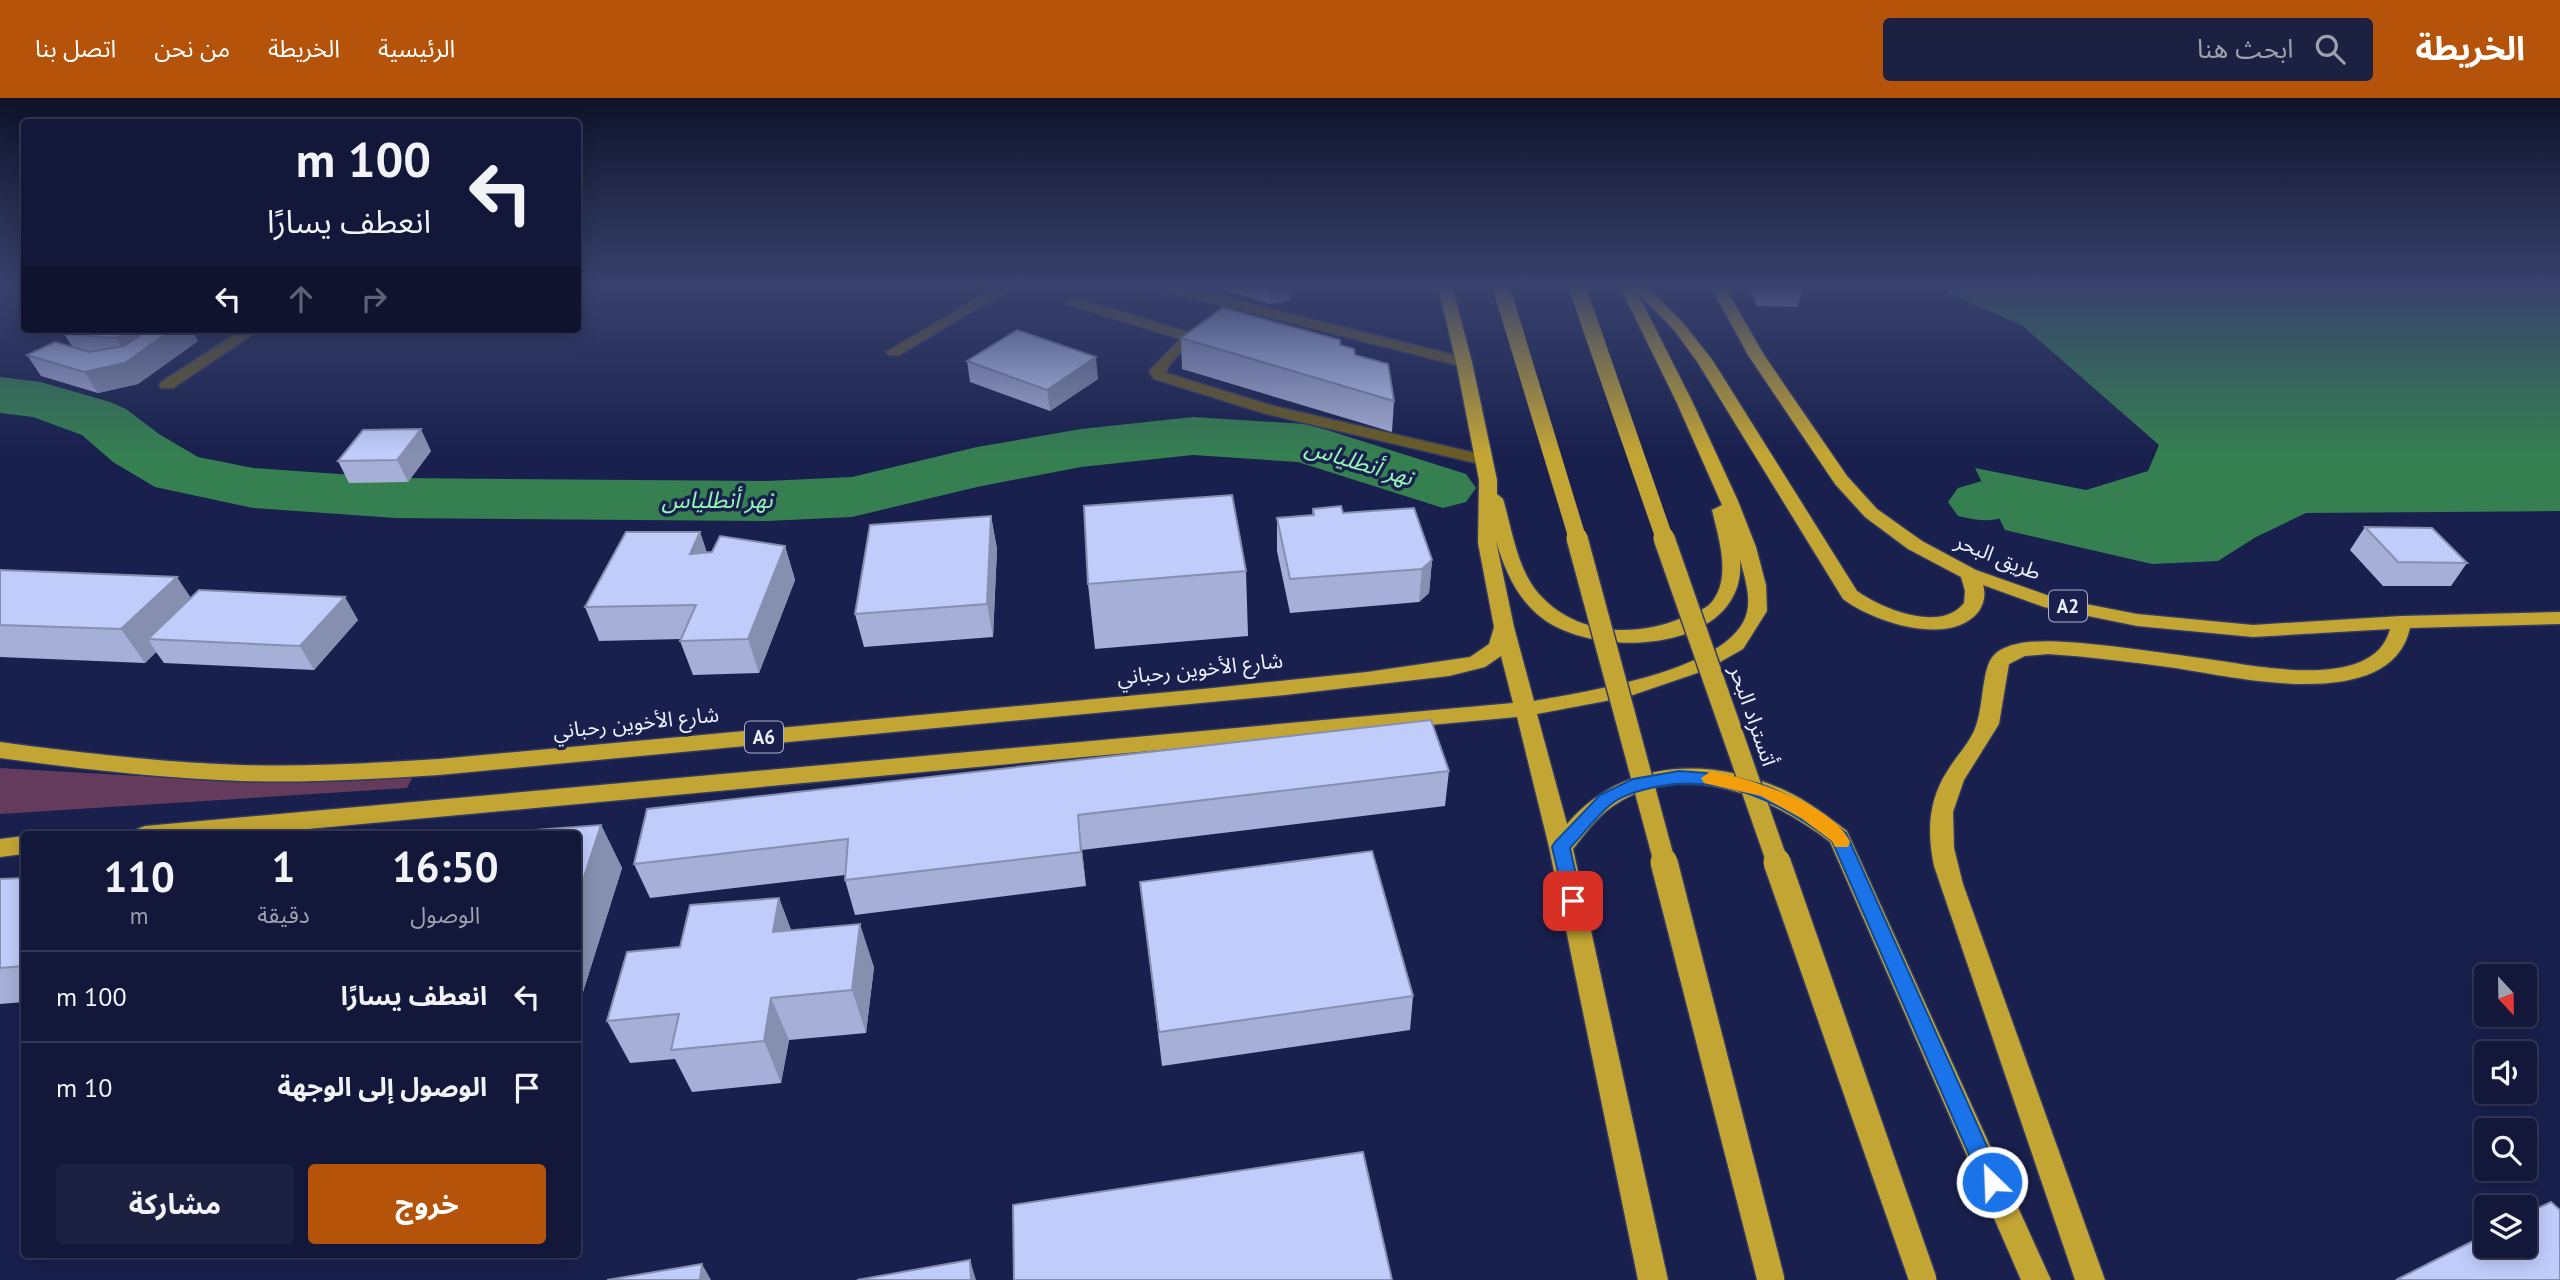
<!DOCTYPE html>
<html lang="ar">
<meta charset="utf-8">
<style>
body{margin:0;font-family:"PT Sans","Noto Sans Arabic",sans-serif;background:#1c2142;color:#f1f3f6;direction:rtl;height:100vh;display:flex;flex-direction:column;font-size:26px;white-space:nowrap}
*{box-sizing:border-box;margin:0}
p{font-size:23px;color:#9da0af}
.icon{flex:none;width:38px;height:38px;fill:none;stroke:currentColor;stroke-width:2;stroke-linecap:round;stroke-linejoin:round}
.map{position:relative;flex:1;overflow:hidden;direction:ltr}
.side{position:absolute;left:21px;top:733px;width:560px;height:427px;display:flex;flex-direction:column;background:#13183a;border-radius:7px;box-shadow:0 4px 18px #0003,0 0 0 2px #323754;direction:rtl}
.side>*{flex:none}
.hud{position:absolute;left:21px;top:21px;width:560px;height:214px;border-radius:7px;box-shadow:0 4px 18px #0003,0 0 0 2px #323754;direction:rtl;background:#13183a;color:#f1f3f6;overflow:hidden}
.needle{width:46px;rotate:158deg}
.buttons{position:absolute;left:2474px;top:866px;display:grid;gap:14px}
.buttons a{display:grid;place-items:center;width:63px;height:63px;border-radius:7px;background:#13183a;box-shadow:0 4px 18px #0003,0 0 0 2px #323754;font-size:35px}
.pin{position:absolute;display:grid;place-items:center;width:60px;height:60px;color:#fff;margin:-30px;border-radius:14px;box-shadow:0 4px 10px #0006}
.me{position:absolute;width:77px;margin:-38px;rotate:336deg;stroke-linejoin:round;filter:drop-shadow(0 0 5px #0008)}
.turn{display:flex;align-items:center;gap:24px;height:147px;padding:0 35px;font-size:32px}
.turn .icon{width:91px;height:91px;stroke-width:2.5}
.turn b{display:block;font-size:49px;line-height:60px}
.lanes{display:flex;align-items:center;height:66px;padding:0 35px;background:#0003;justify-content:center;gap:35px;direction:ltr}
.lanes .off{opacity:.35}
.eta{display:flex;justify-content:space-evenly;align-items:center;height:119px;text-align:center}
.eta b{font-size:42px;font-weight:700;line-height:49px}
.cta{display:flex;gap:14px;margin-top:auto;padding:14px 35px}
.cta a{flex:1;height:80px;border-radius:7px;background:#b45309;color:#fff;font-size:28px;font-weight:700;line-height:80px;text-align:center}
.cta a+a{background:#1c2142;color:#f1f3f6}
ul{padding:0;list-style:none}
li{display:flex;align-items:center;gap:21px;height:91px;padding:0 35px;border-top:2px solid #323754}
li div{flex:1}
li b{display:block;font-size:26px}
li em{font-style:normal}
header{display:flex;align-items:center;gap:42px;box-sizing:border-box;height:98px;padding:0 35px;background:#b45309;color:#fff}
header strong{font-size:33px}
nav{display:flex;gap:38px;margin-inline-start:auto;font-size:24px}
.search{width:490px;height:63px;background:#1c2142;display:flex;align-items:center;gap:18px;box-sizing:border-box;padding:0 24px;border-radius:7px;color:#9da0af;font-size:26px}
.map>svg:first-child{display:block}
</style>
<header>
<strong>الخريطة</strong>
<div class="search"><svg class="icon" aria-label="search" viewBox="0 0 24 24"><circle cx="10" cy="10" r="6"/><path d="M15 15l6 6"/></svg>ابحث هنا</div>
<nav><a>الرئيسية</a><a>الخريطة</a><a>من نحن</a><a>اتصل بنا</a></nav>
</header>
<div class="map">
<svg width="2560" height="1182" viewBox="0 0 2560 1182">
<rect width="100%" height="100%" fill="#19204d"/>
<path fill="#643a5d" d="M0,670L226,683L412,680L407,690L0,716Z"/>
<path fill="#357f51" d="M1936,189H2560V413L2306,415L2256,439L2218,463L2152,466L2005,432L1975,370L2086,392L2148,373L2159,347L2023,228Z"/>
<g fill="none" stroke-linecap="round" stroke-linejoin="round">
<g fill="#357f51" fill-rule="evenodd">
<path d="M0,279L41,284L110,304L126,311L159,336L198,359L253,370L395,380L767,383L852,379L977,349L1081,331L1193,319L1305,326L1327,332L1466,376L1476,390L1466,404L1443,410L1298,364L1193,357L1081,369L977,389L852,419L767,423L395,420L253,410L155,389L113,364L82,337L33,319L0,315Z"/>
<path d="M1992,380L2016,386L2025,400C2008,426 1987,425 1958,418L1948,404L1958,390Z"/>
</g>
<g stroke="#323962" stroke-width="3">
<g id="lane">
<path d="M996,189H1014L899,257H889L886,254Z"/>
<path d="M1075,200L1189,234L1229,204H1239L1241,207L1239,210C1221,224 1171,255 1166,275L1274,308L1484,357L1493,362L1484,367L1263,315L1154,281L1149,273L1180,241L1070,207L1068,204Z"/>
</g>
</g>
<g stroke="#323962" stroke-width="3">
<g id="street">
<path d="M1159,189H1184L1470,261L1472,264L1464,269L1161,192Z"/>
<path d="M243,231H261L173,290H161L159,287L161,284Z"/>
</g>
</g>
<g stroke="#323962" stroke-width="3">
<g id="highway">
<path d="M1438,189H1452L1472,264L1497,382V396L1503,401C1512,431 1517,471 1539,496C1576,537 1633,540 1682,520C1693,516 1708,511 1714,501C1731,476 1718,438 1712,412L1722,407L1676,303L1620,189H1648L1684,226L1713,263L1857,493C1882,511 1941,535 1964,505L1965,493L1961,479L1908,451L1865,419L1835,386L1748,257L1711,189H1725L1764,257L1847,378L1877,411L1922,443L1976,472L2055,500L2137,516L2253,527L2401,518L2560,514V526L2410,530C2391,617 2235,579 2175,570C2133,564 2091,559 2048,556L2025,558L2009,566L1999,626L1964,682L1953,714L1954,750L1963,786L2105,1182H2075L1934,768C1927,734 1928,702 1948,672C1955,660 1965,650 1972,637C1985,615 1980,571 1994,557C2012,539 2058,543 2081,545C2123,549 2165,555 2207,561C2254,567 2374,595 2390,531L2253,539L2137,528L2044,509L1983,487C1986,497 1984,505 1979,513C1951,550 1873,524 1843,501L1698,265L1674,232L1637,194L1692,303L1738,403L1756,449L1766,487L1767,513L1743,551L1706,572L1627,599L1537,616L1567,726C1622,661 1710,658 1784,692C1807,702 1827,718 1847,733L2051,1182H2021L1830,744C1770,698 1684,660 1613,708C1597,719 1585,736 1573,751L1668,1182H1638L1549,749L1517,619L242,737H133L137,731L145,728L1513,605L1501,558L1485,569L1449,578L1285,597L439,677C373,681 307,685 241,683C160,680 80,671 0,660V644C80,655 160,664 241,667C307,669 373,665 439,661L1203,591L1367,574L1470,559L1489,546L1494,529L1478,445L1479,382L1456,264ZM1496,443C1505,473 1517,501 1542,520C1598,563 1748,554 1740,461C1744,478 1751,497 1747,514C1734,572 1583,594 1534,603L1514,529Z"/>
<path d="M24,738V756L0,759V741Z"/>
</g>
</g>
<use href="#lane" fill="#6a5b26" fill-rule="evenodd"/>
<use href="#street" fill="#6a5b26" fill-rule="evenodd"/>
<use href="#highway" fill="#c3a534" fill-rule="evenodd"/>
<g stroke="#323962" stroke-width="18" stroke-linecap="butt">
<g id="highway-bridge-far2">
<path d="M1501,189L1578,442"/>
<path d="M1577,189L1665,442"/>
</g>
</g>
<g stroke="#323962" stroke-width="24" stroke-linecap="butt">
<g id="highway-bridge-far1">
<path d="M1577,440L1665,766"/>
<path d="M1664,440L1778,766"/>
</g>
</g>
<g stroke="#323962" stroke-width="30" stroke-linecap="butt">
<g id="highway-bridge">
<path d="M1664,764L1771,1182"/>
<path d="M1777,764L1923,1182"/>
</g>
</g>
<use href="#highway-bridge-far2" stroke="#c3a534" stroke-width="17"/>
<use href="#highway-bridge-far1" stroke="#c3a534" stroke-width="21"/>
<use href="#highway-bridge" stroke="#c3a534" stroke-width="27"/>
</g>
<g fill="#a5afd7">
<path d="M1215,189H1291V202L1270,206Z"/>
<path d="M1749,189H1803L1798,209L1757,208Z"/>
<path d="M64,236L198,243L138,286L98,295L41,278L27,257L72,248Z"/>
<path d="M1181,240L1340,247L1355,257L1394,303L1392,334L1182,271Z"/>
<path d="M967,263L1098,281L1050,313L970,284Z"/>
<path d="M431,353L408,384L349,385L338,363Z"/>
<path d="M1313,411L1343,415L1432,462L1429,495L1419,504L1290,515L1277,453V420L1312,418Z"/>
<path d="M991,418L997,451L993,539L864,549L855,516Z"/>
<path d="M2365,429L2467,465L2451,488H2383L2350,452Z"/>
<path d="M700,434L707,455L785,448L795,482L759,575L693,577L680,543L681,541L599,543L585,509Z"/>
<path d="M0,472L191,500L358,522L314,572L164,565L156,554L145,565L0,559Z"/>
<path d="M1246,473L1248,538L1095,551L1088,486Z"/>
<path d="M1449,673L1445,708L1082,752L1086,788L855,817L845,782V777L650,800L634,766L647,711Z"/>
<path d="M601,727L622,770L583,894H578V737Z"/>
<path d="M24,780V904L0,906V781Z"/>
<path d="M1140,784L1413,898L1410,932L1162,968Z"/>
<path d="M779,800L791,832L874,869L866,935L789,942L781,985L692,994L675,961L630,965L607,923L680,849Z"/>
</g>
<g fill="#868faf">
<path d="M1270,189H1291V202L1270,206Z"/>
<path d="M130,231H191L198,243L138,286L98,295L84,274L129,261L116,240Z"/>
<path d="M1096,259L1098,281L1050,313L1047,292Z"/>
<path d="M421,331L431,353L408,384L397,362Z"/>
<path d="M991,418L997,451L993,539L987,506Z"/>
<path d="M700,434L711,467L690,456Z"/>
<path d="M785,448L795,482L759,575L748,541Z"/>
<path d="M1432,462L1429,495L1419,504L1422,471Z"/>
<path d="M177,479L199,512L148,541L156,554L145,565L121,531Z"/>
<path d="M345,499L358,522L314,572L300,548Z"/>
<path d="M1078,717L1082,752L1086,788L1081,754Z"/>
<path d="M601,727L622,770L583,894L578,883V797Z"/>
<path d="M779,800L795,843L773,834Z"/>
<path d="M860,826L874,869L866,935L852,892Z"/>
<path d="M771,900L789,942L781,985L764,943Z"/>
<path d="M970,1162L976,1182H971Z"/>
<path d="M702,1166L711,1182H700Z"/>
</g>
<g fill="#c0ccfa" stroke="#868faf" stroke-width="2">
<path d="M1223,210L1340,242V247L1354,251L1355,257L1388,266L1394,303L1181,240Z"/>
<path d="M72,231H130L116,240L64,236Z"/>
<path d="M149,231H173L125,265L84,274L27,257L55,244L89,254L124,248Z"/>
<path d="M1017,232L1096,259L1047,292L967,263Z"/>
<path d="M421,331L397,362L338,363L363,332Z"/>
<path d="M1232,397L1246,473L1088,486L1084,408Z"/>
<path d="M1341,408L1343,415L1414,410L1432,462L1422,471L1290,481L1277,420L1314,417L1313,411Z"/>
<path d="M991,418L987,506L855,516L870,427Z"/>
<path d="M2365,429L2432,430L2467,465L2398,464Z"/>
<path d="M626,434H700L690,456L712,454L720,438L785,448L748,541L680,543L696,507L585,509Z"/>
<path d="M0,472L177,479L121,531L0,527Z"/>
<path d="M199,492L345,499L300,548L148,541Z"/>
<path d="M1431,622L1449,673L1078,717L1081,754L845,782L848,741L634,766L647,711Z"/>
<path d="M601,727L578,797V737H466Z"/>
<path d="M1372,753L1413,898L1159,934L1140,784Z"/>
<path d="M24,780V868L0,870V781Z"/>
<path d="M779,800L773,834L860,826L852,892L771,900L764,943L671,952L679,916L607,923L627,854L680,849L690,807Z"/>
<path d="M1363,1054L1392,1182H1014L1013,1107Z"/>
<path d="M2551,1104L2560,1112V1182H2396L2487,1136V1148H2525V1116Z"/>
<path d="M970,1162L971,1182H857Z"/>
<path d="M702,1166L700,1182H607Z"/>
</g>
<linearGradient id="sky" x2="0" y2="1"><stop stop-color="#0e122a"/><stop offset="0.53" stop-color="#38426d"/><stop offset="1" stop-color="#38426d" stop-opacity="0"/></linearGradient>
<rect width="2560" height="355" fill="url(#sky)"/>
<path fill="#1a73e8" stroke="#114b97" stroke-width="2" d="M1679,673C1752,677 1787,691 1846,735L2003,1084L2000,1091L1992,1094L1984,1091L1832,743C1781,704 1726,677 1660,688C1644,691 1623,696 1610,707C1596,719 1583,736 1570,750L1582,803L1579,808L1573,810L1566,808L1552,749L1555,744L1600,697L1633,681Z"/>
<path fill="#f59e0b" d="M1710,674C1746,677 1835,709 1850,744L1848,749H1835L1832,743L1801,720L1761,698L1704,685L1701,680Z"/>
<g text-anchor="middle" stroke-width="7" stroke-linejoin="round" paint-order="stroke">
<g fill="#19204d" stroke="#adb1c7" stroke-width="2">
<rect x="2049" y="492.5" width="38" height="31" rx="5"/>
<rect x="745" y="623.5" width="38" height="31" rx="5"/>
</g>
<g font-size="19" font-weight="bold" fill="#eceffb">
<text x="2068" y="515">A2</text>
<text x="764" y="646">A6</text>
</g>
<g font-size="21" fill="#eceffb" stroke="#19204d">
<text transform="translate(1998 459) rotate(22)" y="7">طريق البحر</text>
<text transform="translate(1200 571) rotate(-6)" y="7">شارع الأخوين رحباني</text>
<text transform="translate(1753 618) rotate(71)" y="7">أتستراد البحر</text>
<text transform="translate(636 625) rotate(-6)" y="7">شارع الأخوين رحباني</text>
</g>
<g font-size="23" font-style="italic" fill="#93f7b3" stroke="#19204d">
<text transform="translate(1359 364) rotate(17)" y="8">نهر أنطلياس</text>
<text x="717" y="410">نهر أنطلياس</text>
</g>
</g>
</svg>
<div class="buttons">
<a><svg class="needle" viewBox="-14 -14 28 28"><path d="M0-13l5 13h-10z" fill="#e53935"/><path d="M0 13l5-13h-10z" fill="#9da0af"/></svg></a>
<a><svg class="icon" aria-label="sound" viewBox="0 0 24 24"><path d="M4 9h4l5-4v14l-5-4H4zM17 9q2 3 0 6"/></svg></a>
<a><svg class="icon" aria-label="search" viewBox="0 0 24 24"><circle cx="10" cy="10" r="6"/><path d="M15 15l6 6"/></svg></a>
<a><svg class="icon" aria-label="layers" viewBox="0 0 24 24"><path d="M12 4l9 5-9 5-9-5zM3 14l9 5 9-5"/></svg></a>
</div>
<div class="pin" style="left:1573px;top:803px;background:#d93025"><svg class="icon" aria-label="arrive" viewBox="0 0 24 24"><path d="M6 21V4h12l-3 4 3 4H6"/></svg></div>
<svg class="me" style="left:1992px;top:1084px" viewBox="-20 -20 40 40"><circle r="17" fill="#1a73e8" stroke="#fff" stroke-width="3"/><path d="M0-11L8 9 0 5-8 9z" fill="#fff"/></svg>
<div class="hud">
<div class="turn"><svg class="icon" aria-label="left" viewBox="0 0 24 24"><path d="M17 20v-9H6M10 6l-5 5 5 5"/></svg><div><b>100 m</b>انعطف يسارًا</div></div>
<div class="lanes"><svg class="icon" aria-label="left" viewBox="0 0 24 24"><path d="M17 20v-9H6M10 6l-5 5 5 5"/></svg><svg class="icon off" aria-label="ahead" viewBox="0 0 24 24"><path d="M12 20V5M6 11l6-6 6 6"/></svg><svg class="icon off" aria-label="right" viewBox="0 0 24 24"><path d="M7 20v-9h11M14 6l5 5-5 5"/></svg></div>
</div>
<section class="side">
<div class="eta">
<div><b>16:50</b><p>الوصول</p></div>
<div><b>1</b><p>دقيقة</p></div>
<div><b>110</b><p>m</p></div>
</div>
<ul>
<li><svg class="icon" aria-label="left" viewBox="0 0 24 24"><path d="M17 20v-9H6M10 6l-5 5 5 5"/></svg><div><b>انعطف يسارًا</b></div><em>100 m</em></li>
<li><svg class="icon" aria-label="arrive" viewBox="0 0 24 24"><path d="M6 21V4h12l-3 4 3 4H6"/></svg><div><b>الوصول إلى الوجهة</b></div><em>10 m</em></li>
</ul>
<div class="cta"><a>خروج</a><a>مشاركة</a></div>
</section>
</div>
